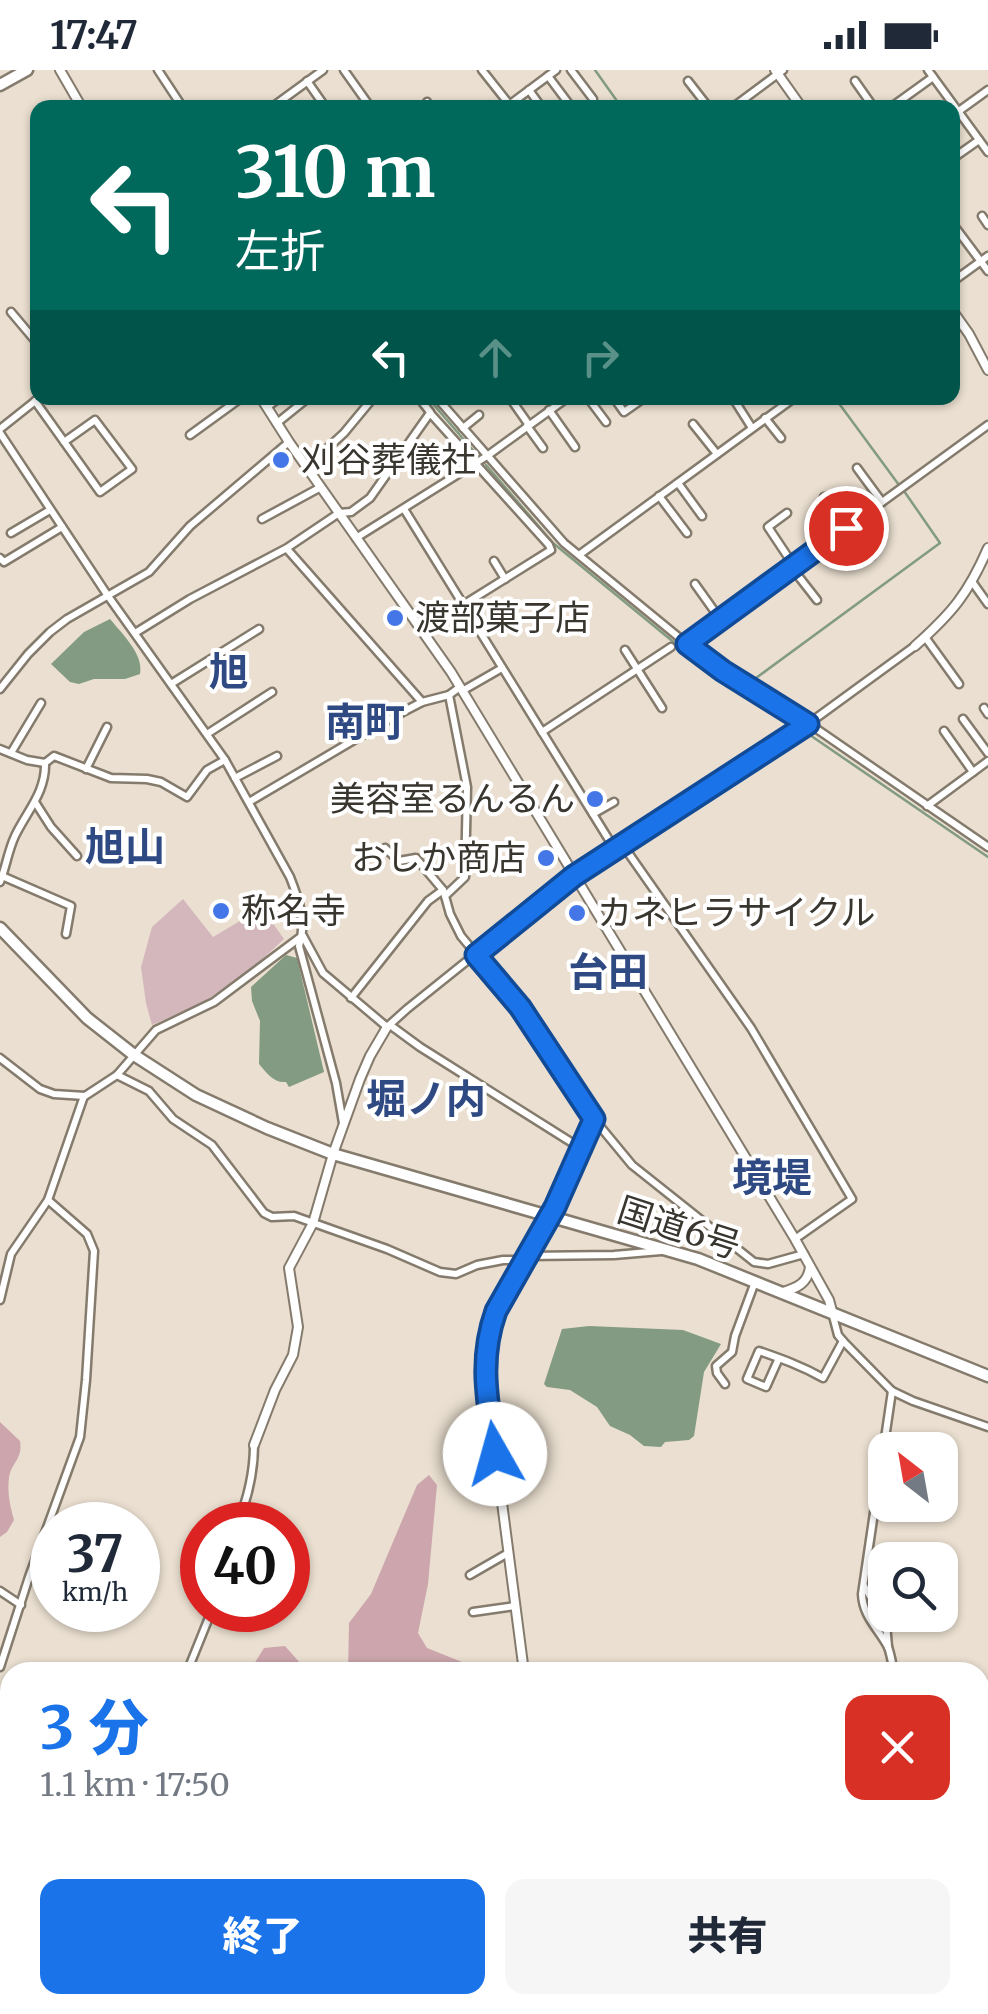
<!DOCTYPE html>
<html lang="ja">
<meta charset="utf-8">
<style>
body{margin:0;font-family:Merriweather,"Noto Sans JP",serif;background:#f6f6f7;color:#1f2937;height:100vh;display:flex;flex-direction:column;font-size:38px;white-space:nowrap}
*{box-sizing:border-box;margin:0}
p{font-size:32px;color:#747a83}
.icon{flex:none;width:55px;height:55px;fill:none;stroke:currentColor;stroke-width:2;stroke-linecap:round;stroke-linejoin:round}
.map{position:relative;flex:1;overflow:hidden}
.side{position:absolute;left:0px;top:1592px;width:990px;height:352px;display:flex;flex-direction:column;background:#fff;border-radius:30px 30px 0 0;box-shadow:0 2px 8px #0004}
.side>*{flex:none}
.banner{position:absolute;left:30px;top:30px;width:930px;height:305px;border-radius:20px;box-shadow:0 2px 8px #0004;background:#00695c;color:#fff;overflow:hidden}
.needle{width:65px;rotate:329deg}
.fabs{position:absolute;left:868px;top:1362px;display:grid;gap:20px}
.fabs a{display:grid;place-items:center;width:90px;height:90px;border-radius:20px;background:#fff;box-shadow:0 2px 8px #0004;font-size:50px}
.speed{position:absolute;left:30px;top:1432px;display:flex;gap:20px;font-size:50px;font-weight:700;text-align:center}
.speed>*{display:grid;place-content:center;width:130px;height:130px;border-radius:50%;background:#fff;box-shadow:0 2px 8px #0004;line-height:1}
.speed small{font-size:25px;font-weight:400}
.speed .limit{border:15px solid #d22;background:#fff;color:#111}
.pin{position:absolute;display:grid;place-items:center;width:85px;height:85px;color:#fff;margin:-42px;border:5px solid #fff;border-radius:50%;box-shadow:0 2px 10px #0007}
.me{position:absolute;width:110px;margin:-55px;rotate:353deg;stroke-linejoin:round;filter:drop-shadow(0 0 8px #0008)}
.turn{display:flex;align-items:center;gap:35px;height:210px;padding:0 40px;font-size:45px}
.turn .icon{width:130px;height:130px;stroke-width:2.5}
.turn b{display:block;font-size:70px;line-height:85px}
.lanes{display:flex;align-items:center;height:95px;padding:0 40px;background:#0003;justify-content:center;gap:50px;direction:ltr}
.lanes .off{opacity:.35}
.round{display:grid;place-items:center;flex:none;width:105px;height:105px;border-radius:20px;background:#f6f6f7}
.headline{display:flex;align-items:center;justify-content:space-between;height:170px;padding:0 40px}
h1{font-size:60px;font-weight:800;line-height:75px;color:#1a73e8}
.button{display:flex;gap:20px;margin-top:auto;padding:20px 40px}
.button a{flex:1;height:115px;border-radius:20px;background:#1a73e8;color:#fff;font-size:40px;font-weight:800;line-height:115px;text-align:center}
.button a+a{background:#f6f6f7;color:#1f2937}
.status{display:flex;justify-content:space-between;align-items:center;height:70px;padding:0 50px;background:#fff;direction:ltr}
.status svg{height:28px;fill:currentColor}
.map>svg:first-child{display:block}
</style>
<div class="status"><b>17:47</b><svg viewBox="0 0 49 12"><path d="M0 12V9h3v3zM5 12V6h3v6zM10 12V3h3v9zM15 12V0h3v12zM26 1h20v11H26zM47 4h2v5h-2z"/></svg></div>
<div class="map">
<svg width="988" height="1944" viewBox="0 0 988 1944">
<rect width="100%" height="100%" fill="#eadfd0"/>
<path fill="#d3b7bc" d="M183,829L213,867L262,838L284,869L253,898L202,933L152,955L146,933L141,897L152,857Z"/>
<g fill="#cca6ac">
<path d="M0,1352L20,1371C23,1390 11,1392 9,1408C7,1422 10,1436 14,1450L7,1462L0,1467Z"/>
<path d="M429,1405L437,1415L428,1514L418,1563L427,1578L487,1602H348L349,1553L371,1524L417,1415Z"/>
<path d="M285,1576L308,1602H249L264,1578Z"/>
<path d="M10,1918V1935H85L98,1939L117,1935H165L168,1944H0Z"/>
</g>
<g fill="#829b82">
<path d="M110,549C122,564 144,584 140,604L125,609H94L79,614L70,612L51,594L84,562Z"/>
<path d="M286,885L297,888L324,1002L289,1017L286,1012C273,1013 267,1003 259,994L260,951L252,931L251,917Z"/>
<path d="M589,1256L683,1260L721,1274L704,1302L694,1366L689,1370L665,1372L661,1377L644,1376L630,1365L610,1356L597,1337L570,1320L547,1317L544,1314L562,1259Z"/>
</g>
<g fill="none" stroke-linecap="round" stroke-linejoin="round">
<g stroke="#829b82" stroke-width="2.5">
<path d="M348,0L375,38"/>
<path d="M595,0L622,38"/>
<path d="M428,328L477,385"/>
<path d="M835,328L899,415"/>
<path d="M446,332L452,328"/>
<path d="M486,395L553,473L721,611L797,657"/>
<path d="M756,608L940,473L904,421"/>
<path d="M743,619L756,627L754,629"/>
<path d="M804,661L988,787"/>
</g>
<g stroke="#847b6d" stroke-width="11">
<g id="minor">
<path d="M158,0L183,38"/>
<path d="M344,0L371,38"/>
<path d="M482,0L509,34"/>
<path d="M571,0L593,29"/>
<path d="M928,0L988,82"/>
<path d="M548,6L572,38"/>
<path d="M307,11L326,38"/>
<path d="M688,11L709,38"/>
<path d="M855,11L874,38"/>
<path d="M529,20L542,38"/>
<path d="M427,32L431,38"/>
<path d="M404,37V38"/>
<path d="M271,38L323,0"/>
<path d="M505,38L556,0"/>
<path d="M732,38L783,0"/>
<path d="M890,38L933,7"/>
<path d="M952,46L988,20"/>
<path d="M952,89L979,70"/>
<path d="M982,146L988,155"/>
<path d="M952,153L988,201"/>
<path d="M952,212L988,186"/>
<path d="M11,242L38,274"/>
<path d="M419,328L430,342"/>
<path d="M437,328L564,473L687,574L723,601L808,653L988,777"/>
<path d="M510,328L529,355"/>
<path d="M588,328L606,352"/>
<path d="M614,328L624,342L644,328"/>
<path d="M733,328L752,358"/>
<path d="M35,331L100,422L132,399L95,350L64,372"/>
<path d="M267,337L279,328"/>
<path d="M549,340L575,377"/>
<path d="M765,348L781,368"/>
<path d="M277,353L308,328"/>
<path d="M693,354L717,384"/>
<path d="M527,356L543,378"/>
<path d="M463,358L479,345"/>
<path d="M0,359L39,328"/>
<path d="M0,363L108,526L225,690L290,807C299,830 307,852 299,876L336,1013L343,1053"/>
<path d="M190,365L241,328"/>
<path d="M307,397L344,363L373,328"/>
<path d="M857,398L882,432"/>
<path d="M678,413L702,446"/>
<path d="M659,426L687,463"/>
<path d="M824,427L846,458"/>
<path d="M404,439L614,778"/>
<path d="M787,443L768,457L794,496"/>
<path d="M262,449L321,417"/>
<path d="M849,456L872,486"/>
<path d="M11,463L50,440"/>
<path d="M356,468L487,386L567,328"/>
<path d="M829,471L840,485"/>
<path d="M287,479L422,632"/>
<path d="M579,485L794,328"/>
<path d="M0,488L4,492L62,457"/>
<path d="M494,491L505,509"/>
<path d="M792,498L817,530"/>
<path d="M973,513L988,534"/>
<path d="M695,514L720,549"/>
<path d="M135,563L190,529L287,478L339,443L351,442L370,428L430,343L549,475L551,480L463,535"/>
<path d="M925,567L959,614"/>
<path d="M687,574L988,355"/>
<path d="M625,580L662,638"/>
<path d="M171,614L259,559"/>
<path d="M0,619L28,584L50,562L67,549L149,502L190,456L289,372"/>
<path d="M462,621L502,598"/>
<path d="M449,625L467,717L465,807L445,826L450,844L461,866L520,937L594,1049L632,1095L754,1192L768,1194L804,1184"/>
<path d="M984,638L988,644"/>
<path d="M963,649L988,683"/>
<path d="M944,661L973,702"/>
<path d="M542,662L671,577"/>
<path d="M207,664L272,622"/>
<path d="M0,679L27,690L45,693L54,686L111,708L147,709L161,712L187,727L207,700L225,690"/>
<path d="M11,683L41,633"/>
<path d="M86,699L107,657"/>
<path d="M235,708L277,686"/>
<path d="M35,732L51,757L77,786"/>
<path d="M249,732L393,647L422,632L449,625L460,617"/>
<path d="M927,736L988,691"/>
<path d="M593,744L614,732"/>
<path d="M622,774L751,958L852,1129L795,1169"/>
<path d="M385,778L399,791L416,788L443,820"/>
<path d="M2,806L71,836L66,864"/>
<path d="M0,812C6,797 8,781 15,766C27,741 46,722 45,693"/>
<path d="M303,866L323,903L387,957L407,939L574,805L797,662L915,576"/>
<path d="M351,928L428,831L443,820L445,826"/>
<path d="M390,955L420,977L582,1079"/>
<path d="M0,988L40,1019L54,1024L85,1026L117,1005L156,960L214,932L302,866"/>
<path d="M117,1005L149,1021L173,1049L212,1075L264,1143L272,1147L294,1146L387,1179L440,1202L456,1204L477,1195L503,1190H525"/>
<path d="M550,1147L594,1050"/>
<path d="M527,1186L614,1185L661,1181"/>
<path d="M0,1230L11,1184L48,1130L84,1026"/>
<path d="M832,1242L838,1265L843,1271L892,1321L913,1331L988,1357"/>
<path d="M779,1288L766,1317L747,1309L759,1281C782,1289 802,1296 823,1308L843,1271"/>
<path d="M725,1314L717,1303L716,1296L732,1282L735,1266L755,1212"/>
<path d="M892,1321L862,1524C863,1547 878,1558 888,1577C891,1585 892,1594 894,1602"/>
<path d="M237,1455C248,1428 254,1404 254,1375"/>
<path d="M470,1505L508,1483"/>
<path d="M864,1516L886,1553L888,1577"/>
<path d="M0,1521L21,1535"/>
<path d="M473,1542L515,1536"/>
<path d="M0,1597L29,1507L80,1367L86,1310L94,1181L87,1164L48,1130"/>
<path d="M187,1602L212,1540"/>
<path d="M980,1721L988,1728"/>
<path d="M980,1810L988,1816"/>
<path d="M0,1855L10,1869"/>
<path d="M572,1935L571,1939L614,1938V1935"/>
<path d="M511,1944L517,1935"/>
</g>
</g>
<g stroke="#847b6d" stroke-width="12">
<g id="tertiary">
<path d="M60,0L82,38"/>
<path d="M775,0L802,38"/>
<path d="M952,240L969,264L988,300"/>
<path d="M261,328L289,372L451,602L795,1169L829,1230L832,1241"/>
<path d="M915,576C952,543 968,524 988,478"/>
<path d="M783,1222C797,1218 808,1213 810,1197"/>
<path d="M254,1375L275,1320L293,1285L298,1257L289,1198L313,1153L333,1084L360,1009L370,986L387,957"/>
<path d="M524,1602L484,1294C488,1239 523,1194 550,1147"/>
<path d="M762,1935L767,1944"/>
</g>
</g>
<g stroke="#847b6d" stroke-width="15">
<path id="primary" d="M0,15L27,0"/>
</g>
<g stroke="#847b6d" stroke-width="15">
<path id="trunk" d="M0,858L87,948L134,985L196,1025L267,1058L333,1084L698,1189L988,1306"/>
</g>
<use href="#minor" stroke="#fff" stroke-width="6"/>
<use href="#tertiary" stroke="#fff" stroke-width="8"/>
<use href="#primary" stroke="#fff" stroke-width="10"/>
<use href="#trunk" stroke="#fff" stroke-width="10"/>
</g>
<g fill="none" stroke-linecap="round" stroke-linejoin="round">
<g stroke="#114b97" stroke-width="25">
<path id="route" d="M495,1384C488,1333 478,1291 496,1241L555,1137L594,1049L520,937L476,885L574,806L808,654L723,601L687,574L846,458"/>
</g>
<use href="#route" stroke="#1a73e8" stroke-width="18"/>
</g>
<g fill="#4476e7" stroke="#fff" stroke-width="4">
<circle cx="281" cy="390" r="10"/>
<circle cx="395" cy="548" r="10"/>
<circle cx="595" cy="729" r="10"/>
<circle cx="546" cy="788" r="10"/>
<circle cx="221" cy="841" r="10"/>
<circle cx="577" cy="843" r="10"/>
</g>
<g text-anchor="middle" stroke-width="8" stroke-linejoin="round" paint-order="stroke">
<g font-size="35" fill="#39352f" stroke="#fff" text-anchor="start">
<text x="301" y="402">刈谷葬儀社</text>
<text x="415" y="560">渡部菓子店</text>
<text x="575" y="741" text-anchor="end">美容室るんるん</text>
<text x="526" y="800" text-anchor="end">おしか商店</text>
<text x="241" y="853">称名寺</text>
<text x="597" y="855">カネヒラサイクル</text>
</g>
<g font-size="35" fill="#39352f" stroke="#fff">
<text transform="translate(679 1158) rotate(18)" y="12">国道6号</text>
</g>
<g font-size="40" font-weight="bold" fill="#2f4982" stroke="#fff">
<text x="229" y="616">旭</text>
<text x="365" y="666">南町</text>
<text x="125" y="791">旭山</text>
<text x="608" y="916">台田</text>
<text x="426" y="1043">堀ノ内</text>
<text x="772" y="1122">境堤</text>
</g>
</g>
</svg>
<div class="fabs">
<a><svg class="needle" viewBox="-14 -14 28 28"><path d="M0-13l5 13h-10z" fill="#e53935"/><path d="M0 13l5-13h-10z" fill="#747a83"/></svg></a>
<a><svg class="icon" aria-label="search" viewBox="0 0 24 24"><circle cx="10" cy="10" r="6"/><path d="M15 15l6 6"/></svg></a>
</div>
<div class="speed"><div>37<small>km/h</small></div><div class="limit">40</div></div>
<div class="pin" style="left:846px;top:458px;background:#d93025"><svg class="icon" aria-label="arrive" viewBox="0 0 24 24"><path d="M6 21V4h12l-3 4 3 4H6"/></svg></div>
<svg class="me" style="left:495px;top:1384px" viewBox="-20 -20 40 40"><circle r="19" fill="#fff"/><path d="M0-13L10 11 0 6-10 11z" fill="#1a73e8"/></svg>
<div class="banner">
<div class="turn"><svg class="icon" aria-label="left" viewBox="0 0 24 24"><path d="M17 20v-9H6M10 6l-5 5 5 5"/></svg><div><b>310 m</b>左折</div></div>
<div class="lanes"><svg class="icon" aria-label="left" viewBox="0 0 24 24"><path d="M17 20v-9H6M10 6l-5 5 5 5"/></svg><svg class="icon off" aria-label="ahead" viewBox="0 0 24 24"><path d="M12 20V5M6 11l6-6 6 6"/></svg><svg class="icon off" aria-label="right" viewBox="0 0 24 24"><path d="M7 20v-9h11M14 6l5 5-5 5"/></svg></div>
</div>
<section class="side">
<div class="headline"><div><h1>3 分</h1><p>1.1 km · 17:50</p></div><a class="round" style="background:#d93025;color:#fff"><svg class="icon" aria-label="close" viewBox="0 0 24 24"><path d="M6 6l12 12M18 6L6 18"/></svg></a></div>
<div class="button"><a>終了</a><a>共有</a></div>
</section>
</div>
